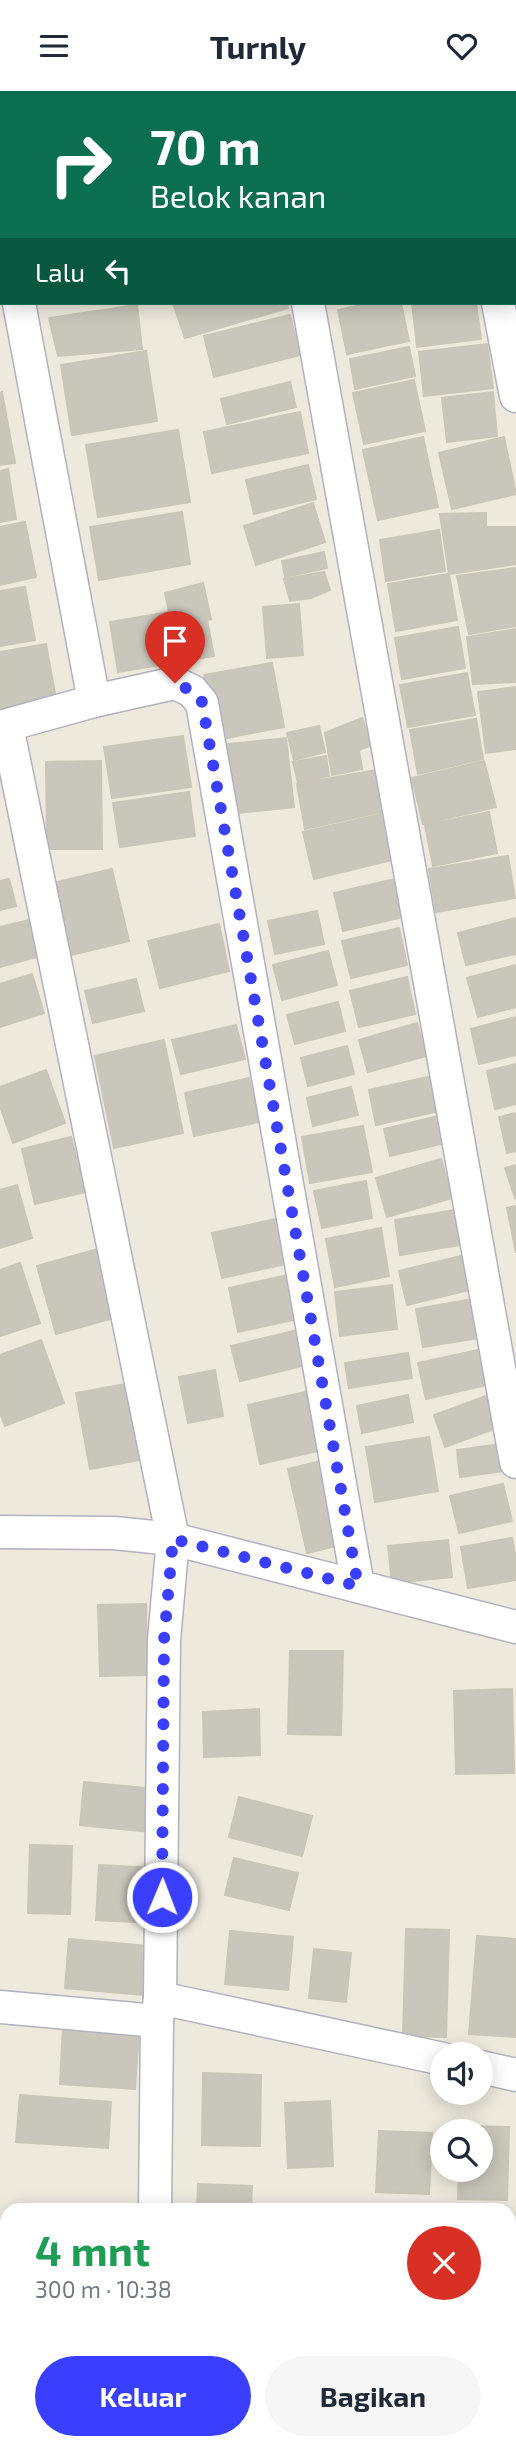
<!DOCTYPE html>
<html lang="id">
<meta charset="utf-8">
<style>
body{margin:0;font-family:"Exo 2",sans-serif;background:#f6f6f7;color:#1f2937;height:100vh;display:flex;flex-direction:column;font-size:26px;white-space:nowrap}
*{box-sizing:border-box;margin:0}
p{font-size:23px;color:#747a83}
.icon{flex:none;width:38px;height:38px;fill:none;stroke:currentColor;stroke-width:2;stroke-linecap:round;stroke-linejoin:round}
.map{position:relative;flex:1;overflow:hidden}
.drawer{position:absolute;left:0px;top:2112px;width:516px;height:247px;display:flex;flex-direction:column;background:#fff;border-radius:21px 21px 0 0;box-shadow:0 4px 18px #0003}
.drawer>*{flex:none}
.guide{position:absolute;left:0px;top:0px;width:516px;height:214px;box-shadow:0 4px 18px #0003;background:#0b6e4f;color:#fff;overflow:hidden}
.controls{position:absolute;left:430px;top:1951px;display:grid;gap:14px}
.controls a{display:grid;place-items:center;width:63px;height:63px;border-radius:50%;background:#fff;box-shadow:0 4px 18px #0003;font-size:35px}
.pin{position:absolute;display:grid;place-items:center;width:60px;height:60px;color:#fff;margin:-72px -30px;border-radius:50% 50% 50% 0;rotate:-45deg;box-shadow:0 0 7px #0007}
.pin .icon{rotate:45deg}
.me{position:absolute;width:77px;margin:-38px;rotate:1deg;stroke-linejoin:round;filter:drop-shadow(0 0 5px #0008)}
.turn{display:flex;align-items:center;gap:24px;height:147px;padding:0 35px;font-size:32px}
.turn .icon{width:91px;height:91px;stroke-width:2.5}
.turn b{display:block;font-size:49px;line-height:60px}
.then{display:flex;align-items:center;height:66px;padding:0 35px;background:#0003;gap:14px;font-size:26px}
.round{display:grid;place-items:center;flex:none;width:74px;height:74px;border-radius:37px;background:#f6f6f7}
.headline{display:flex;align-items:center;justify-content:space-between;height:119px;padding:0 35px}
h1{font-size:42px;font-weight:700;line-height:52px;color:#1e9e55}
.action{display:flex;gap:14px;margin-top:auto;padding:14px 35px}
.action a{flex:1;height:80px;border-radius:42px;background:#393eff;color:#fff;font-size:28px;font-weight:700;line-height:80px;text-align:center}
.action a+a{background:#f6f6f7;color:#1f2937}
header{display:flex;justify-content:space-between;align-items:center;height:91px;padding:0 35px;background:#fff;font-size:32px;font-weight:700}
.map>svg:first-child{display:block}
</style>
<header><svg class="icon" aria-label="menu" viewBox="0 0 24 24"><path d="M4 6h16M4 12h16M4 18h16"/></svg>Turnly<svg class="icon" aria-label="heart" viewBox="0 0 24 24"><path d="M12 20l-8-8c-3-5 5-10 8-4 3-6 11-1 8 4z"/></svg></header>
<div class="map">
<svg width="516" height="2358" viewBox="0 0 516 2358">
<rect width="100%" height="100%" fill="#ede9dd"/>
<g fill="#c9c7bc" stroke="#c9c6b7" stroke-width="2">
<path d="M292,0H365L366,2H293Z"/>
<path d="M514,27H516L514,154Z"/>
<path d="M173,212H287L288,217L185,247Z"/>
<path d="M370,212H401L409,250L347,263L338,219Z"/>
<path d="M412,212H476L481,248L417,256Z"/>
<path d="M137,214L142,258L58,265L49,227Z"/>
<path d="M290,224L300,264L214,286L204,245Z"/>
<path d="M487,253L493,297L424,305L419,261Z"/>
<path d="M409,256L415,285L355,298L350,268Z"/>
<path d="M146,260L157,330L72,344L61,274Z"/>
<path d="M414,289L425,340L364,353L353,302Z"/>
<path d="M290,291L296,316L227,333L221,308Z"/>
<path d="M2,301L15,372L0,374V302Z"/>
<path d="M493,301L497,345L447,351L442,307Z"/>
<path d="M300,321L308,362L212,382L204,341Z"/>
<path d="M178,339L190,411L98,426L86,354Z"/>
<path d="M423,346L438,416L378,429L363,359Z"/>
<path d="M504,346L516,403L452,418L439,362Z"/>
<path d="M308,374L316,408L254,423L246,389Z"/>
<path d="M8,378L16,428L0,431V380Z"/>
<path d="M313,412L325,451L256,474L244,435Z"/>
<path d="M182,421L190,473L99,489L90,436Z"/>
<path d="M486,422V436H516V473L449,483L440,423Z"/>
<path d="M25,431L36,486L0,494V436Z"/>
<path d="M439,439L445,480L386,490L380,449Z"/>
<path d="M324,461L327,477L285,486L282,470Z"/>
<path d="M516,477V535L469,543L457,485Z"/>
<path d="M324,481L330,499L311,507L290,510L284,488Z"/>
<path d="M449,483L457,529L396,540L388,493Z"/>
<path d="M203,492L211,528L207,529L214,565L118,581L110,531L169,521L165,502Z"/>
<path d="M25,496L35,549L0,555V500Z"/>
<path d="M299,513L303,564L267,567L263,516Z"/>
<path d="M458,536L465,577L402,588L395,547Z"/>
<path d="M516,538V591L473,593L467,546Z"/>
<path d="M46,553L56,608L0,618V561Z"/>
<path d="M272,572L284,636L216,649L204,584Z"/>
<path d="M467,582L475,624L408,636L400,594Z"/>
<path d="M516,596V658L486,662L478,601Z"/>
<path d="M362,627L372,654L359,659L362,678L332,684L325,642Z"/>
<path d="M476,628L483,668L418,683L410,639Z"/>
<path d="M319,635L325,661L294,669L287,642Z"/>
<path d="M183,645L191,696L112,707L104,656Z"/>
<path d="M286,647L294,716L229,723L221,654Z"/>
<path d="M326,665L329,685L298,692L293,671Z"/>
<path d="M101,670L102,758H47L46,671Z"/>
<path d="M484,670L496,716L423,733L412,687Z"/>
<path d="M377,679L385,720L305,738L297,693Z"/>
<path d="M189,701L195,745L120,756L113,712Z"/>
<path d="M489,721L497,762L433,775L425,734Z"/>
<path d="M386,722L396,768L314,788L303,741Z"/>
<path d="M508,765L515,807L436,821L429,778Z"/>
<path d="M112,778L129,850L63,866L45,794Z"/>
<path d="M9,788L16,815L0,819V790Z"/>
<path d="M395,788L403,826L343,840L334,802Z"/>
<path d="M317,820L324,853L275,863L268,830Z"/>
<path d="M516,827V863L466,874L458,842Z"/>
<path d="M29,829L37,866L0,876V836Z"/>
<path d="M219,833L229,880L160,897L148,850Z"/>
<path d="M399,837L407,874L351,887L342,850Z"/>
<path d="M328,860L337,894L282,909L273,874Z"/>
<path d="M516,874V916L478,926L467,887Z"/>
<path d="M32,883L44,922L0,936V893Z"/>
<path d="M407,886L415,923L359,936L350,900Z"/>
<path d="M136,888L144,920L93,932L85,900Z"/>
<path d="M338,911L345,940L295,953L287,924Z"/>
<path d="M516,926V964L479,973L471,938Z"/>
<path d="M417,932L426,965L368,981L359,949Z"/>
<path d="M236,934L245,968L181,983L172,949Z"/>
<path d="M164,949L183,1042L114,1057L95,965Z"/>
<path d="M347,955L354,983L308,995L301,967Z"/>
<path d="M516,973V1013L495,1018L487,980Z"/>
<path d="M46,979L65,1032L13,1052L0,1015V996Z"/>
<path d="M432,985L439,1020L376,1034L369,999Z"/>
<path d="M249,987L259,1031L194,1045L185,1002Z"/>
<path d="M351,996L358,1024L313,1035L307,1007Z"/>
<path d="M516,1022V1060L507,1062L499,1026Z"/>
<path d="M443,1024L449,1051L390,1065L384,1038Z"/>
<path d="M363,1035L372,1081L310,1092L302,1046Z"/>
<path d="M71,1046L85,1101L35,1113L22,1058Z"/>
<path d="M441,1068L452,1107L387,1126L376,1087Z"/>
<path d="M516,1074V1106L515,1107L505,1077Z"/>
<path d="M366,1090L372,1127L322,1137L314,1100Z"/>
<path d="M17,1094L32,1147L0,1157V1099Z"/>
<path d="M516,1115V1162L507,1117Z"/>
<path d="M461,1118L466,1153L400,1164L395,1129Z"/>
<path d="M280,1127L290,1172L222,1187L212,1142Z"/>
<path d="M381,1137L389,1185L335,1196L326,1148Z"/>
<path d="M98,1158L117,1226L56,1243L37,1175Z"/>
<path d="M465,1164L473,1198L407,1214L399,1180Z"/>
<path d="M20,1172L40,1232L0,1245V1179Z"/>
<path d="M288,1184L298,1228L238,1241L229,1197Z"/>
<path d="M392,1194L397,1238L340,1245L335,1201Z"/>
<path d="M484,1206L491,1245L423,1256L416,1218Z"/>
<path d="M302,1238L310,1273L240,1290L231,1255Z"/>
<path d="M41,1249L64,1312L5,1335L0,1322V1264Z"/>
<path d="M483,1258L491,1293L426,1308L418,1272Z"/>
<path d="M408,1262L412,1287L349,1297L345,1272Z"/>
<path d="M215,1279L223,1325L188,1332L179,1286Z"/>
<path d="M126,1293L140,1369L90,1378L76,1302Z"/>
<path d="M310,1300L322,1359L260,1373L248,1314Z"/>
<path d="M408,1304L413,1331L362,1342L357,1315Z"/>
<path d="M486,1305L497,1337L445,1356L434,1324Z"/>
<path d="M429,1346L438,1400L375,1411L366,1356Z"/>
<path d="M501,1353L504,1380L460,1386L457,1359Z"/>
<path d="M325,1369L344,1453L307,1462L288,1378Z"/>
<path d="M503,1393L512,1430L459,1442L450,1405Z"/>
<path d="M512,1447L516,1467V1489L468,1497L461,1456Z"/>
<path d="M448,1449L452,1486L392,1492L388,1455Z"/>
<path d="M146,1513L147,1584L100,1585L98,1514Z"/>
<path d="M290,1560H343L341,1644L288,1643Z"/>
<path d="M512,1598L514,1682L456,1683L454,1600Z"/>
<path d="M259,1618L260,1664L204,1666L203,1621Z"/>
<path d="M84,1691L154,1698L150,1741L80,1734Z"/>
<path d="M239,1706L312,1725L302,1765L229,1746Z"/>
<path d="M30,1754L72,1755L70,1823L28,1822Z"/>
<path d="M234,1767L298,1782L289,1819L225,1804Z"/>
<path d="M99,1774L156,1777L154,1832L96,1829Z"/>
<path d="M406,1838L449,1839L446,1946L403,1945Z"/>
<path d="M230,1840L293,1846L288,1899L225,1893Z"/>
<path d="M477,1845L516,1848V1946L469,1943Z"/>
<path d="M69,1848L147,1855L143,1904L65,1897Z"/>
<path d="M314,1858L351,1862L346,1911L309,1907Z"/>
<path d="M63,1935L139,1939L135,1998L60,1993Z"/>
<path d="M203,1982L261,1984L260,2055L202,2054Z"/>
<path d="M20,2004L111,2011L108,2057L16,2051Z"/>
<path d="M330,2010L333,2075L288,2077L285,2012Z"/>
<path d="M461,2035L509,2036L507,2109L458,2108L459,2079H481V2040H461Z"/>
<path d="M379,2040L432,2042L429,2103L376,2101Z"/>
<path d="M198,2093L252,2095L251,2119H197Z"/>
<path d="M0,2274H7V2352H44V2358H0Z"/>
</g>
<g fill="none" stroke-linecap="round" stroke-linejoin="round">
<g stroke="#b1b1bf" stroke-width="35">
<g id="street">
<path d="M270,0V2"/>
<path d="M457,0V2"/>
<path d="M0,111L2,120"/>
<path d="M19,212L94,610"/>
<path d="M308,212L516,1371"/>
<path d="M498,212L516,305"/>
<path d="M7,635L173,1448L164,1549L160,1907L157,1930L155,2119"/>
<path d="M0,636L94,610L175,592L192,600L202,612L358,1495"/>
<path d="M0,1441L114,1442L173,1448L516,1536"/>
<path d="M160,1907L443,1968"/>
<path d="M0,1916L157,1930"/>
<path d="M481,1976L516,1984"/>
<path d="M0,2235L7,2236"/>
<path d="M152,2358L153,2352"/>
</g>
</g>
<use href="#street" stroke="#fff" stroke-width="32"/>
</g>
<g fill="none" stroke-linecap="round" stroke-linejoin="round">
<path stroke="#393eff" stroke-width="12" stroke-dasharray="0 21.6" d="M162,1806L164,1549L173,1448L358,1495L202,611L192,600L175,592"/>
</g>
</svg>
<div class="controls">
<a><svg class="icon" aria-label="sound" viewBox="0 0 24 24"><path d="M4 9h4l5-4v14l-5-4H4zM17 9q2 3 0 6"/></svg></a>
<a><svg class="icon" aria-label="search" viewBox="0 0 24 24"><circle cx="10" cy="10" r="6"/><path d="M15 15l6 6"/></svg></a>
</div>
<div class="pin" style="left:175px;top:592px;background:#d93025"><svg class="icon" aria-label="arrive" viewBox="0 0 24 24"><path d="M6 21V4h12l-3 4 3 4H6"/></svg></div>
<svg class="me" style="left:162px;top:1806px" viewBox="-20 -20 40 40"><circle r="17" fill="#393eff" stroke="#fff" stroke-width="3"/><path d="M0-11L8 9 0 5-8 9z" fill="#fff"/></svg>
<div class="guide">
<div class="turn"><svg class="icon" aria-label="right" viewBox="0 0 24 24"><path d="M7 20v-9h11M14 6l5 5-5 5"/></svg><div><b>70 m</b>Belok kanan</div></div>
<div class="then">Lalu<svg class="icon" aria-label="left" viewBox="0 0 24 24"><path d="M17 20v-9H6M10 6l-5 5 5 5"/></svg></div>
</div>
<section class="drawer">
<div class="headline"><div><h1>4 mnt</h1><p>300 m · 10:38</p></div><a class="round" style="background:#d93025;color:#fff"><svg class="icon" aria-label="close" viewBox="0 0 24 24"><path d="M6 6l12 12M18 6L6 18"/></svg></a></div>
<div class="action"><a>Keluar</a><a>Bagikan</a></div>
</section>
</div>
